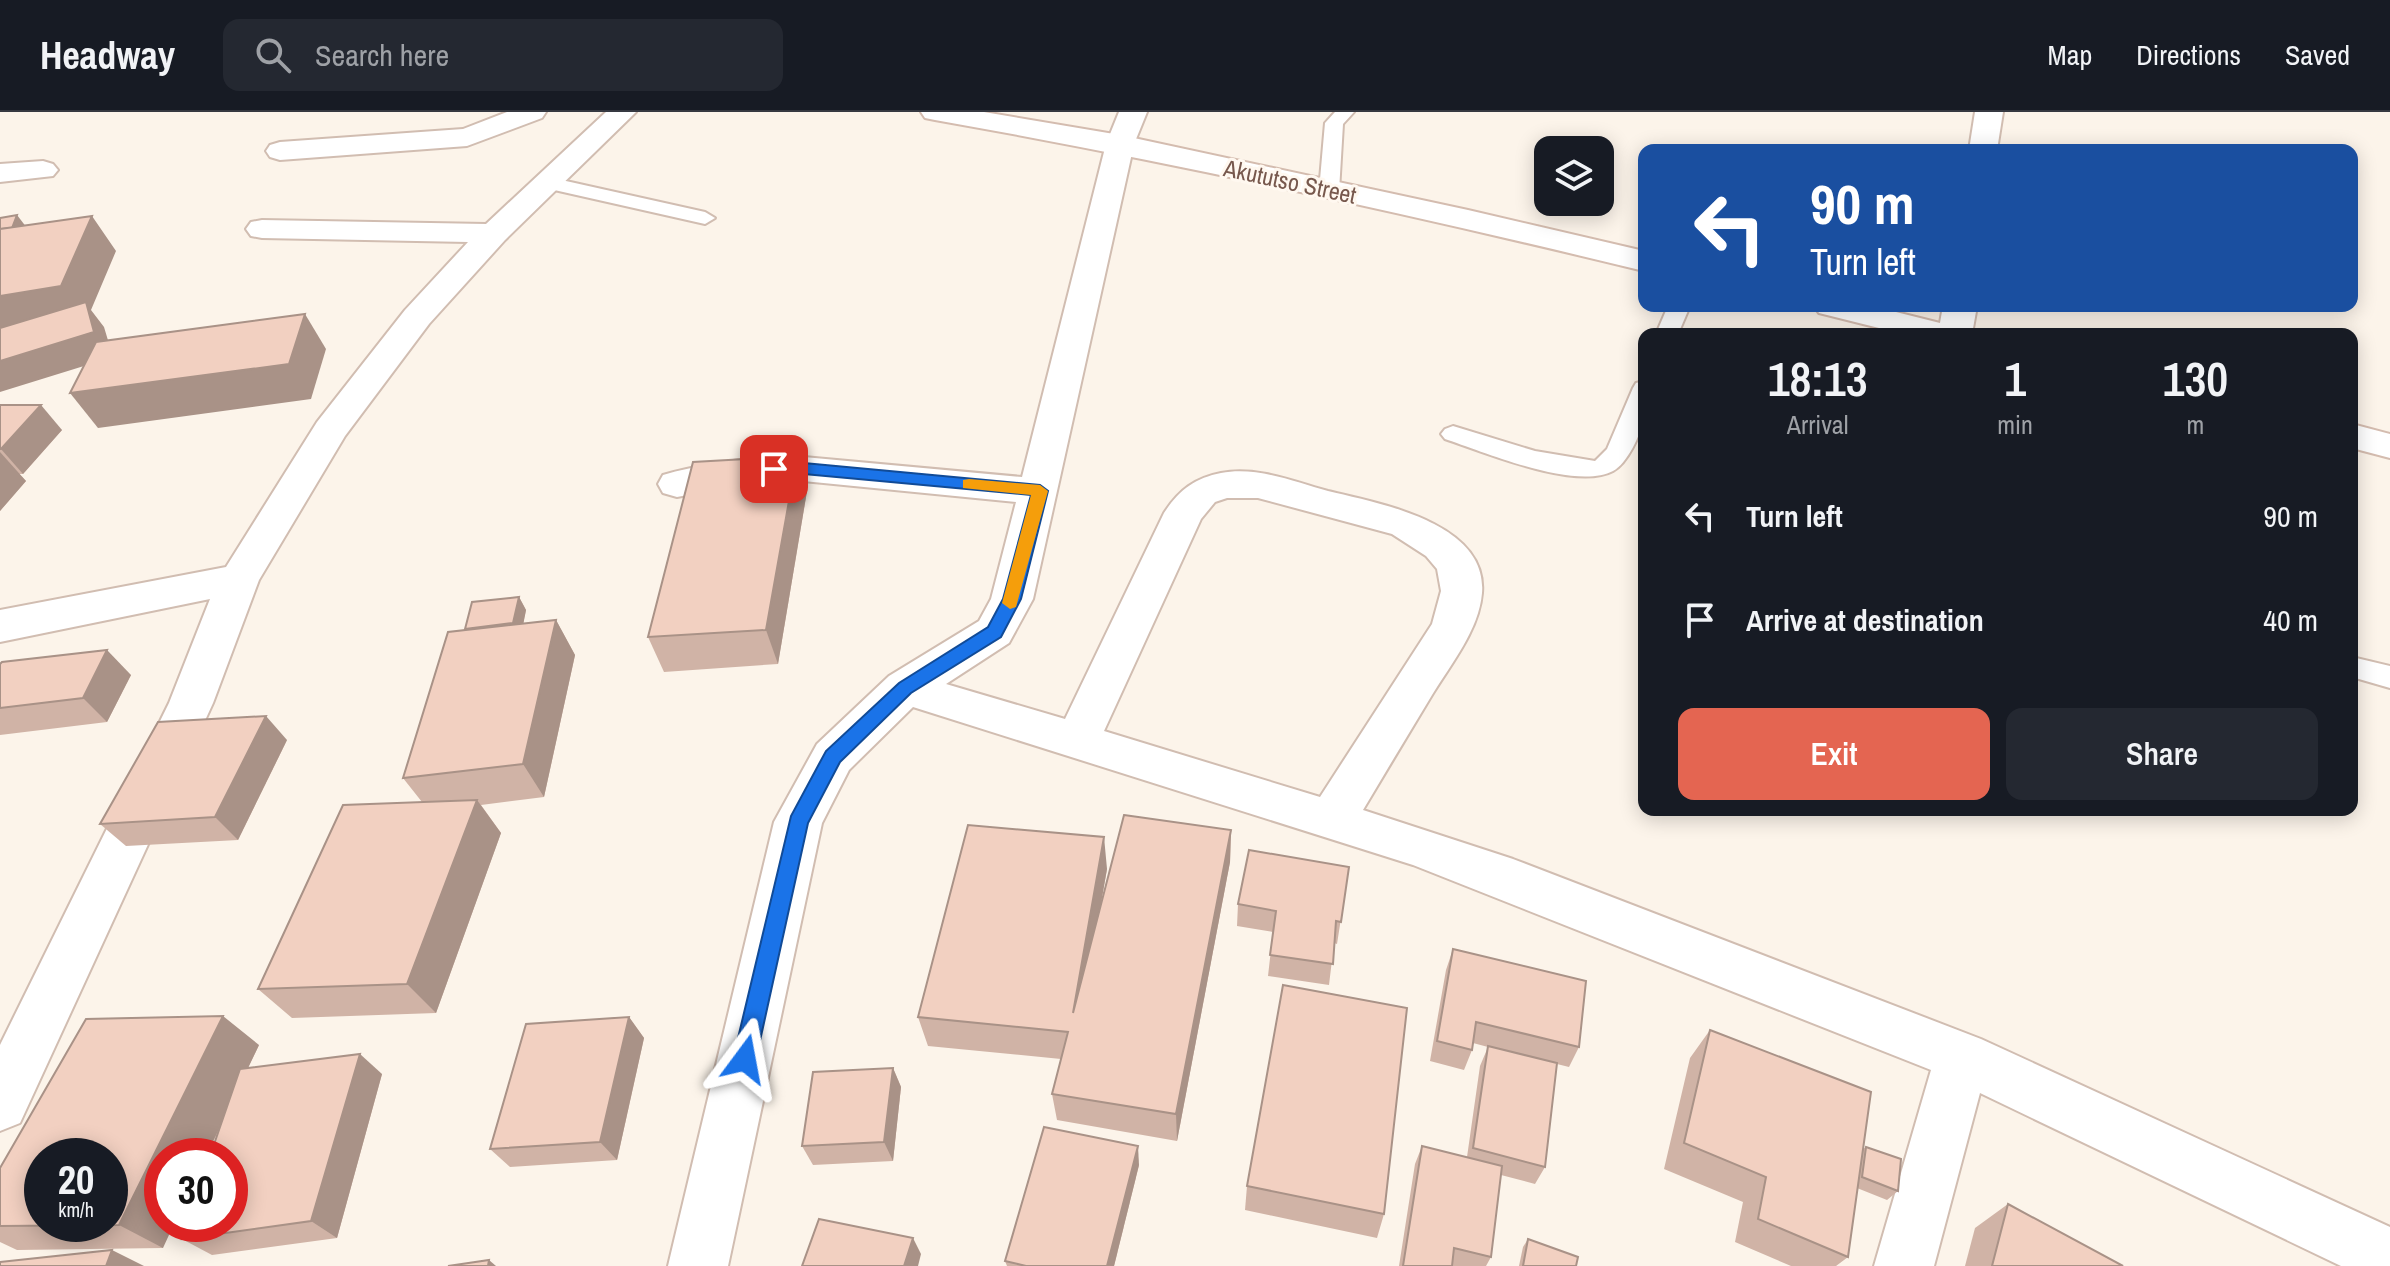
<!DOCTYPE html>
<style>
body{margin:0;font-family:"Archivo Narrow",sans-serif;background:#242831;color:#f1f3f6;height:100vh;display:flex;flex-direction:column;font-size:30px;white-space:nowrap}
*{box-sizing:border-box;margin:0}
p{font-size:26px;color:#9ea1a6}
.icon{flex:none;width:44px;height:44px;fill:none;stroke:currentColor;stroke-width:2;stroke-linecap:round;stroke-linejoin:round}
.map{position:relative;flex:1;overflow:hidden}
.details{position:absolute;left:1638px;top:216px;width:720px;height:488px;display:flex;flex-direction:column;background:#171b24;border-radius:16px;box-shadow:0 4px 20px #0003}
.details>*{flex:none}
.hud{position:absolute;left:1638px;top:32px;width:720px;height:168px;border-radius:16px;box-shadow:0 4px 20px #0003;background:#1a4fa0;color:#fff;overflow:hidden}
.buttons{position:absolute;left:1534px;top:24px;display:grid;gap:16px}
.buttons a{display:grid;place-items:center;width:80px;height:80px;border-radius:16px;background:#171b24;box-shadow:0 4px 20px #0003;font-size:40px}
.speed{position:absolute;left:24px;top:1026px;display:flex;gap:16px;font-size:40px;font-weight:700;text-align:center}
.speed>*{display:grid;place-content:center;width:104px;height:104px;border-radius:50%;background:#171b24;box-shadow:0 4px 20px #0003;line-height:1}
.speed small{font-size:20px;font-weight:400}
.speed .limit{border:12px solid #d22;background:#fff;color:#111}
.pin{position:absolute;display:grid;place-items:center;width:68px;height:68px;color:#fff;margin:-34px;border-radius:16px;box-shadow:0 4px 12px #0006}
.me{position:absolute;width:88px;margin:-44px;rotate:13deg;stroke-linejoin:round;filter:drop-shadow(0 0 6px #0008)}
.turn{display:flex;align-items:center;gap:28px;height:168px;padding:0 40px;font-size:36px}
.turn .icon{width:104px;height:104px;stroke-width:2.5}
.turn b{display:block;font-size:56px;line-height:68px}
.eta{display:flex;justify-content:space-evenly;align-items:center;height:136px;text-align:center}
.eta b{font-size:48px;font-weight:600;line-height:56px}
.action{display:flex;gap:16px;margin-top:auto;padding:16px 40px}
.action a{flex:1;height:92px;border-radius:16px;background:#e46551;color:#fff;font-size:32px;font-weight:600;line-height:92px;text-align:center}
.action a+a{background:#242831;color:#f1f3f6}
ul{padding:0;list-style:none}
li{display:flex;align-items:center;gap:24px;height:104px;padding:0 40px}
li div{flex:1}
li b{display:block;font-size:30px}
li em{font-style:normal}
header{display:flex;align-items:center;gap:48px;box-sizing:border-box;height:112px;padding:0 40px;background:#171b24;border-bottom:2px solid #363941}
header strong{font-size:38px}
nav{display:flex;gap:44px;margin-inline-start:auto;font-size:28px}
.search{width:560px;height:72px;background:#242831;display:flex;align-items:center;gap:20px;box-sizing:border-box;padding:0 28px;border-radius:16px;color:#9ea1a6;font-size:30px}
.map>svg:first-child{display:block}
</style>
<header>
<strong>Headway</strong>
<div class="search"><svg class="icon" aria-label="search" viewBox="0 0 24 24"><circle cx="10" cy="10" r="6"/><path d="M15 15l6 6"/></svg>Search here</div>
<nav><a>Map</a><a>Directions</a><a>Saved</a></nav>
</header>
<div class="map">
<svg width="2390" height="1154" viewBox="0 0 2390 1154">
<rect width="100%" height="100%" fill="#fcf4ea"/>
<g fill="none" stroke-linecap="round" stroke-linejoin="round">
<g stroke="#d1bdb1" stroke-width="4">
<g id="lane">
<path d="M1335,0H1354L1343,12L1339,79L1329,85L1319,79L1325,11Z"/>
<path d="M548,65L705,100L715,106L705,112L541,75L539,71L541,67Z"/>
<path d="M1668,194H1690L1678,222H1656Z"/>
<path d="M1644,269C1644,281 1646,295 1644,306C1641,322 1627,352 1613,359C1576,379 1484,340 1445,327L1441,322L1445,317L1453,314L1535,339L1595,349L1607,337L1633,276L1636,271Z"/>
<path d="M2352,545L2390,554V576L2352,565Z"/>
</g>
</g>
<g stroke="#d1bdb1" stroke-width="4">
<g id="street">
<path d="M507,0H546L542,6L467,34L280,48L270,45L266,39L270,33L280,30L463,17Z"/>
<path d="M606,0H636L505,128L429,212L345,324L259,468L213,591L20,1011L0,1019V933L169,591L210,487L0,530V498L226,455L317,310L405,198L468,130L262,126L251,124L246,117L251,110L262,108L486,112Z"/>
<path d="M1119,0H1147L1134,32L1033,487L1009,531L946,572L1065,607L1164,401C1179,378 1195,366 1221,361C1257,354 1295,370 1328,379C1377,391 1488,410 1482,481C1479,518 1451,552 1432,583C1409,621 1386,659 1363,698L1513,747L1981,927L2390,1115V1154H2341L1980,981L1934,1154H1874L1931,958L1413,753L913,595L849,658L822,711L728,1154H668L774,710L817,632L889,564L979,509L991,487L1016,390L793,368L756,370L677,385L663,381L658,372L663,363C705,351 750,346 793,344L1022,365L1106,32ZM1227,386H1258L1392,422L1426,444L1437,457L1441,479L1432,512L1320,685L1104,619L1201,407L1215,390Z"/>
<path d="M1975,0H2003L1997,38H1969Z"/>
<path d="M43,49L53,52L58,58L53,64L0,70V52Z"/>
<path d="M1943,194H1977L1972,222H1938Z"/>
</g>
</g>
<g stroke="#d4bcaf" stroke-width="4">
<g id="secondary">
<path d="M921,0H984L1120,23L1468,98L1644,139V159C1409,102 1173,50 935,8L925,6Z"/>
<path d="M1814,194H1872L1956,215L1961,222H1903L1819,201Z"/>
<path d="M2352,312L2390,322V346L2352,336Z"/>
</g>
</g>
<use href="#lane" fill="#fff" fill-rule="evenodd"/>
<use href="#street" fill="#fff" fill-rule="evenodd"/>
<use href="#secondary" fill="#fff" fill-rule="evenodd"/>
</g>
<g fill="#d0b3a6">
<path d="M0,293L62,318L23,362H19L26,369L0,399Z"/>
<path d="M797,344L807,379L778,552L664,560L648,525Z"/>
<path d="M519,485L526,498L523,512L556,508L575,543L544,685L481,693L501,721L436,901L292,906L258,877L422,690L403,666L465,518Z"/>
<path d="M0,552L131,563L107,610L0,623Z"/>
<path d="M287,628L238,728L126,734L100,712Z"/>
<path d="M1231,718L1230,750L1177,1029L1057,1008L1052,982L1061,947L928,934L918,905L1107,757L1101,791Z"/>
<path d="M1349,755L1337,832L1334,831L1329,873L1268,864L1273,820L1237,814L1238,792Z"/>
<path d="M1453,837L1579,935L1569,955L1557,952L1545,1055L1535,1072L1501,1063L1491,1145L1486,1154H1399L1415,1052L1422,1034L1467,1045L1480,954L1488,935L1473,931L1472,938L1464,958L1430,949L1446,858Z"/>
<path d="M629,905L644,926L617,1048L510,1055L490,1037Z"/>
<path d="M1710,918L1863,1037L1866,1035L1898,1079L1887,1088L1857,1076L1848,1145L1836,1154H1791L1735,1130L1743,1090L1664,1057L1690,946Z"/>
<path d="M259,933L248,956L382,962L337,1126L212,1143L182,1127L221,1014L206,1044H162L163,1136L17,1138L0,1130V1056Z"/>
<path d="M893,956L901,975L893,1049L813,1053L802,1034Z"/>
<path d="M1139,1053L1114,1154H1007L1005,1149Z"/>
<path d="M1247,1074L1384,1102L1377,1126L1245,1098Z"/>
<path d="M2008,1092L2123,1154H1965L1975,1116Z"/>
<path d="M1528,1127L1576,1154H1519L1523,1135Z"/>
</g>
<g fill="#a99287">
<path d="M17,103L27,116L0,136Z"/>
<path d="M92,104L116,139L91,198L104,215L113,245L0,280V184Z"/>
<path d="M305,202L326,237L311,287L98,316L70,281Z"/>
<path d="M41,293L62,318L23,362L1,337Z"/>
<path d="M0,340L26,369L0,399Z"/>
<path d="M797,344L807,379L778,552L766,518Z"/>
<path d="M519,485L526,498L521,524L513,511Z"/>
<path d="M556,508L575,543L544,685L523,652Z"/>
<path d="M107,538L131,563L107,610L83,586Z"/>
<path d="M266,604L287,628L238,728L215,705Z"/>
<path d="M477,688L501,721L436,901L407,872Z"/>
<path d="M1231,718L1230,750L1177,1029L1176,1002Z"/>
<path d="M1104,725L1107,757L1077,929L1073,901Z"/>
<path d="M223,904L259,933L206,1044H162V1112H174L163,1136L119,1113Z"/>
<path d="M629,905L644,926L617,1048L600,1030Z"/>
<path d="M360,942L382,962L337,1126L311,1109Z"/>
<path d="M893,956L901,975L893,1049L884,1030Z"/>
<path d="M1138,1034L1139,1053L1114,1154H1107Z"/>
<path d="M913,1126L921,1142L918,1154H904Z"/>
<path d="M112,1138L144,1154H106Z"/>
<path d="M489,1148L496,1154H488Z"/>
</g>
<g fill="#f2d0c1" stroke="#a99287" stroke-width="2" fill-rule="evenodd">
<path d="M17,103L12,116L0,117V106Z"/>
<path d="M92,104L61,174L0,184V117Z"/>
<path d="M86,190L94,220L0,249V216Z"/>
<path d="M305,202L289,252L70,281L96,230Z"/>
<path d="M0,293H41L1,337H0Z"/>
<path d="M797,344L766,518L648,525L693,350Z"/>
<path d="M519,485L513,511L465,517L472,490Z"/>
<path d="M556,508L523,652L403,666L448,520Z"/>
<path d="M107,538L83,586L0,596V552L2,550Z"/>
<path d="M266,604L215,705L100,712L158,610Z"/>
<path d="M477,688L407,872L258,877L343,693Z"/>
<path d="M1124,703L1231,718L1176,1002L1052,982L1068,920L918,905L968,713L1104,725L1073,901Z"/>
<path d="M1249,738L1349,755L1341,810L1336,809L1333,852L1270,843L1276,799L1238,792Z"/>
<path d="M1453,837L1586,869L1579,935L1476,910L1472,938L1437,929Z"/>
<path d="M1283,873L1407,896L1384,1102L1247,1074Z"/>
<path d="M223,904L119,1113L0,1114V1056L86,907ZM42,1044H110V1112H42Z"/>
<path d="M629,905L600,1030L490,1037L526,912Z"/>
<path d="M1710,918L1871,980L1848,1145L1758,1107L1766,1065L1684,1031Z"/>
<path d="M1488,934L1557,951L1545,1055L1473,1036Z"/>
<path d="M360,942L311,1109L182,1127L187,1112H230V1044H210L240,957Z"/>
<path d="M893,956L884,1030L802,1034L813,960Z"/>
<path d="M1044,1015L1138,1034L1107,1154H1026L1005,1149Z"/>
<path d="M1422,1034L1502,1054L1491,1145L1454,1136L1452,1154H1403Z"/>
<path d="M1866,1035L1901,1047L1898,1079L1862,1065Z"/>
<path d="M2008,1092L2123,1154H1992Z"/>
<path d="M819,1107L913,1126L904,1154H802Z"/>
<path d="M1528,1127L1578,1145L1576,1154H1523Z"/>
<path d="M112,1138L106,1154H0V1150Z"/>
<path d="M489,1148L488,1154H448Z"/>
</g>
<path fill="#1a73e8" stroke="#114b97" stroke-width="2" d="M793,350L1040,373L1048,379L1021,487L1001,525L911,581L840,650L808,711L756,947L753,954L745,957L737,954L733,947L791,704L826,639L899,571L988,515L1003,487L1031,383L793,361L774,362L767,357L774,352Z"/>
<path fill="#f59e0b" d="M969,367L1040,373L1048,379L1016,495L1010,497L1002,491L1031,383L963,376V368Z"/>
<g text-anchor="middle" stroke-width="6" stroke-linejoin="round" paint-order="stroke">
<g font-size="24" fill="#77584d" stroke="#fff8f0">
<text transform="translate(1290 70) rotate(12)" y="8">Akututso Street</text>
</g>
</g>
</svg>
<div class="buttons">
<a><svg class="icon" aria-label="layers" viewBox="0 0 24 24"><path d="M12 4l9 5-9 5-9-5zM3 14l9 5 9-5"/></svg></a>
</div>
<div class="speed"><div>20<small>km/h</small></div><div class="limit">30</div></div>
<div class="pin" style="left:774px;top:357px;background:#d93025"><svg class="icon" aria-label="arrive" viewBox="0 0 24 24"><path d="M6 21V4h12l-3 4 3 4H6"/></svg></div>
<svg class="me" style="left:745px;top:947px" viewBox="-20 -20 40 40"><path d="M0-17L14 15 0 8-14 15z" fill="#1a73e8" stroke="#fff" stroke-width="4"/></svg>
<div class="hud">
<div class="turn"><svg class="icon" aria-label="left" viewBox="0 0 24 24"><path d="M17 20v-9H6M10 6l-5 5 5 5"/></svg><div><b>90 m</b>Turn left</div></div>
</div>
<section class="details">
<div class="eta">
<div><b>18:13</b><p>Arrival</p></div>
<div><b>1</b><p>min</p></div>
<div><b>130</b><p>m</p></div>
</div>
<ul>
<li><svg class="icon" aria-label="left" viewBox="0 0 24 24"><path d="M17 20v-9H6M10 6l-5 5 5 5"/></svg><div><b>Turn left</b></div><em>90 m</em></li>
<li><svg class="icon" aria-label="arrive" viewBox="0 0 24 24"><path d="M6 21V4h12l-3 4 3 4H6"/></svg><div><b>Arrive at destination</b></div><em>40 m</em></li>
</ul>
<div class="action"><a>Exit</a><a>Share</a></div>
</section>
</div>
